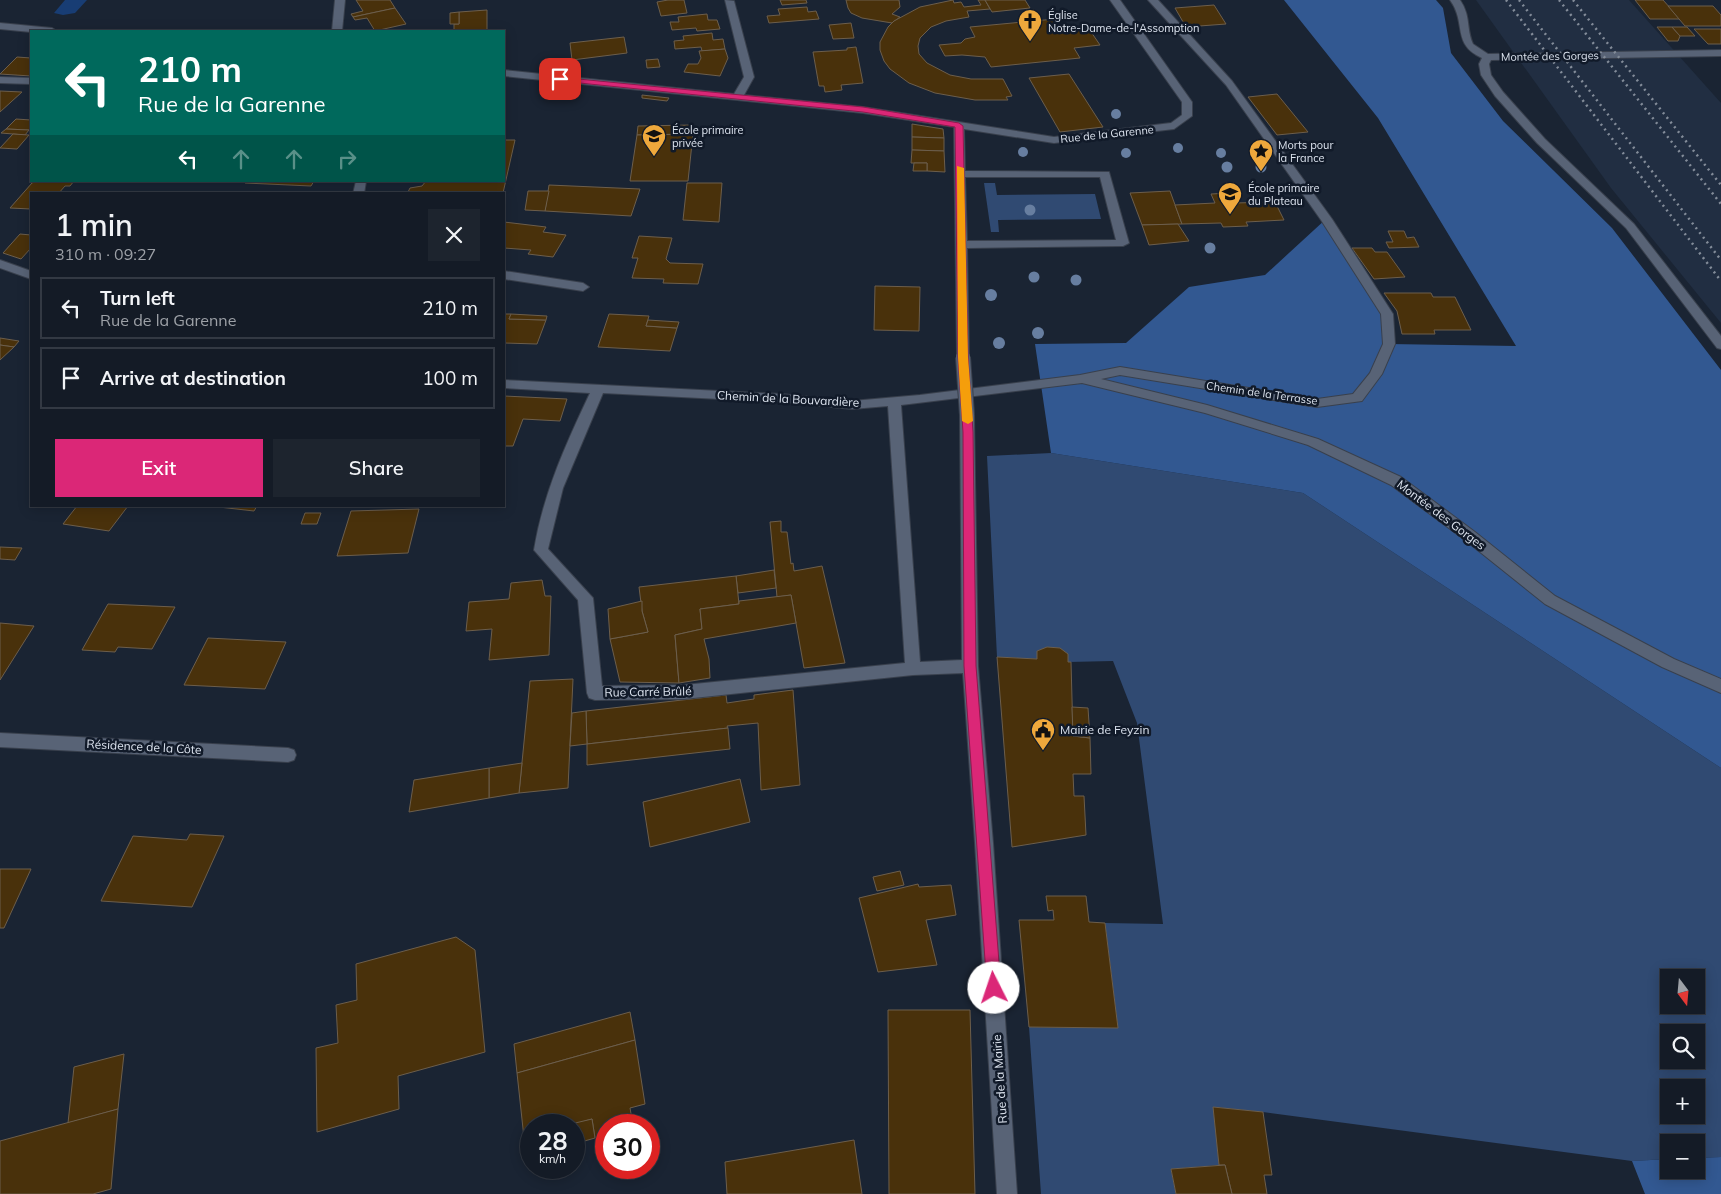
<!DOCTYPE html>
<meta charset="utf-8">
<style>
body{margin:0;font-family:Mulish,sans-serif;background:#1d242e;color:#f1f3f6;height:100vh;display:flex;flex-direction:column;font-size:19px;white-space:nowrap}
*{box-sizing:border-box;margin:0}
p{font-size:16px;color:#9da1a7}
.icon{flex:none;width:28px;height:28px;fill:none;stroke:currentColor;stroke-width:2;stroke-linecap:round;stroke-linejoin:round}
.map{position:relative;flex:1;overflow:hidden}
.panel{position:absolute;left:30px;top:192px;width:475px;height:315px;display:flex;flex-direction:column;background:#141b26;border-radius:0px;box-shadow:0 2px 12px #0003,0 0 0 1px #333943}
.panel>*{flex:none}
.hud{position:absolute;left:30px;top:30px;width:475px;height:152px;border-radius:0px;box-shadow:0 2px 12px #0003,0 0 0 1px #333943;background:#00695c;color:#fff;overflow:hidden}
.needle{width:32px;rotate:164deg}
.fabs{position:absolute;left:1660px;top:969px;display:grid;gap:10px}
.fabs a{display:grid;place-items:center;width:45px;height:45px;border-radius:0px;background:#141b26;box-shadow:0 2px 12px #0003,0 0 0 1px #333943;font-size:25px}
.speed{position:absolute;left:520px;top:1114px;display:flex;gap:10px;font-size:25px;font-weight:700;text-align:center}
.speed>*{display:grid;place-content:center;width:65px;height:65px;border-radius:50%;background:#141b26;box-shadow:0 2px 12px #0003,0 0 0 1px #333943;line-height:1}
.speed small{font-size:12px;font-weight:400}
.speed .limit{border:8px solid #d22;background:#fff;color:#111}
.pin{position:absolute;display:grid;place-items:center;width:42px;height:42px;color:#fff;margin:-21px;border-radius:10px;box-shadow:0 2px 8px #0006}
.me{position:absolute;width:55px;margin:-28px;rotate:356deg;stroke-linejoin:round;filter:drop-shadow(0 0 4px #0008)}
.turn{display:flex;align-items:center;gap:18px;height:105px;padding:0 25px;font-size:22px}
.turn .icon{width:65px;height:65px;stroke-width:2.5}
.turn b{display:block;font-size:35px;line-height:42px}
.lanes{display:flex;align-items:center;height:48px;padding:0 25px;background:#0003;justify-content:center;gap:25px;direction:ltr}
.lanes .off{opacity:.35}
.round{display:grid;place-items:center;flex:none;width:52px;height:52px;border-radius:0px;background:#1d242e}
.overview{display:flex;align-items:center;justify-content:space-between;height:85px;padding:0 25px}
h1{font-size:30px;font-weight:600;line-height:38px}
.cta{display:flex;gap:10px;margin-top:auto;padding:10px 25px}
.cta a{flex:1;height:58px;border-radius:0px;background:#db2777;color:#fff;font-size:20px;font-weight:600;line-height:58px;text-align:center}
.cta a+a{background:#1d242e;color:#f1f3f6}
ul{padding:0;list-style:none}
li{display:flex;align-items:center;gap:15px;height:62px;margin:0 10px 8px;padding:0 15px;border:2px solid #333943;border-radius:0px}
li div{flex:1}
li b{display:block;font-size:19px}
li em{font-style:normal}
.map>svg:first-child{display:block}
</style>
<div class="map">
<svg width="1721" height="1194" viewBox="0 0 1721 1194">
<rect width="100%" height="100%" fill="#1a2433"/>
<path fill="#212e42" d="M1476,0H1629L1721,103V323L1611,188Z"/>
<g fill="#304a72" fill-rule="evenodd">
<path d="M984,183H995L997,195L1095,194L1101,219L998,220L999,232H991Z"/>
<path d="M1051,453L1303,493L1721,768V1157L1696,1158V1142H1669V1159L1632,1161L1263,1112L1214,1107L1219,1165L1171,1169L1176,1194H1041L1029,1027L1118,1028L1105,923L1163,924L1137,723L1113,661L1068,662L1067,654C1058,646 1049,646 1037,651V659L997,657L987,456ZM1669,978H1696V1005H1669ZM1669,1032H1696V1060H1669ZM1669,1088H1696V1115H1669Z"/>
</g>
<g fill="#325891">
<path d="M1284,0H1436L1443,8L1451,53L1503,121L1612,228L1721,370V768L1303,493L1051,453L1035,344L1126,343L1189,287L1265,275L1326,219L1387,314L1389,344L1516,346L1378,118Z"/>
<path d="M1721,1157V1194H1645L1632,1161L1669,1159V1170H1696V1158Z"/>
</g>
<path fill="#183d74" d="M65,0H87L75,13L63,15L54,13Z"/>
<g fill="#49310b" stroke="#6c5e4c">
<path d="M356,0H390L395,8L353,17L351,14L363,11Z"/>
<path d="M668,0H684L687,13L661,16L657,2Z"/>
<path d="M780,0H806L807,3L782,5Z"/>
<path d="M846,0H899L900,7L892,14L900,17L892,23L862,18L851,13L848,8Z"/>
<path d="M953,0L954,3L961,2L964,7L981,5L978,0H985L990,9L967,11L969,17L946,21L931,27L920,38L918,46L919,54L927,63L950,75L971,79H1003L1012,96L1006,97L1008,100H975L935,93L909,83L890,69L884,61L880,50V42L888,27L894,21L920,7Z"/>
<path d="M985,0H1025L1030,8L992,12Z"/>
<path d="M1635,0H1663L1680,19H1650Z"/>
<path d="M1214,5L1226,24L1186,27L1175,8Z"/>
<path d="M1668,6H1713L1721,15V26H1685Z"/>
<path d="M807,7L808,12L816,11L819,19L769,23L767,16L780,15L778,9Z"/>
<path d="M395,8L406,24L375,31L367,18L355,20L353,17Z"/>
<path d="M487,10V31H454V24H459V12Z"/>
<path d="M459,12V24H450V13Z"/>
<path d="M707,14L708,20H717L720,29L697,31L696,28L672,30L670,22H679L678,17Z"/>
<path d="M1055,19L1062,28L1087,26L1100,45L1074,48L1080,58L991,67L985,57L962,55L945,56L939,45L961,43L965,39L975,37L970,27Z"/>
<path d="M851,23L854,38L833,39L829,25Z"/>
<path d="M1657,27H1672L1680,36L1678,41H1668Z"/>
<path d="M1672,27H1687L1695,36H1680Z"/>
<path d="M1694,29H1721V44H1708Z"/>
<path d="M712,33L713,40L723,39L725,49L702,51L701,47L675,49L674,41L684,40L683,36Z"/>
<path d="M624,37L627,53L572,60L570,43Z"/>
<path d="M856,47L863,83L841,85L842,90L825,92L824,86H819L813,52L847,50V48Z"/>
<path d="M725,49L728,58L720,76L684,72L688,64H698L701,58L699,51Z"/>
<path d="M17,57L31,58V76L0,74Z"/>
<path d="M658,59L660,67L647,68L646,60Z"/>
<path d="M1069,74L1103,127L1060,132L1029,78Z"/>
<path d="M0,91L22,92L0,112Z"/>
<path d="M1277,94L1299,121L1308,132L1277,135L1248,97Z"/>
<path d="M642,95L669,98L667,101L642,98Z"/>
<path d="M16,119L31,120V128L29,130L6,129Z"/>
<path d="M912,124L943,129L944,138L912,137Z"/>
<path d="M692,125L691,134L637,135L638,126Z"/>
<path d="M6,129L29,130L25,135L1,133Z"/>
<path d="M13,134L29,135L17,149L0,148Z"/>
<path d="M693,134L688,181H630L637,135Z"/>
<path d="M912,137L944,138V151L912,150Z"/>
<path d="M504,140H515L503,193L407,194L410,188L422,186L426,181H504Z"/>
<path d="M912,150L944,151L945,172L927,171V163H911Z"/>
<path d="M914,163H927V171H913Z"/>
<path d="M36,181H74L70,186H65L58,194H31V209L10,208L32,183Z"/>
<path d="M246,181H314L311,186L245,183Z"/>
<path d="M687,183H722L719,222L683,220Z"/>
<path d="M549,185L640,189L631,216L545,211Z"/>
<path d="M528,191H549L545,211L525,210Z"/>
<path d="M1170,191L1182,224L1142,225L1130,193Z"/>
<path d="M1229,193L1234,203L1275,202L1284,220L1246,222L1248,226L1223,227L1221,223L1182,224L1175,205L1215,203L1211,194Z"/>
<path d="M504,222L546,227L543,232L566,235L553,257L528,254L531,250L504,248Z"/>
<path d="M1178,224L1189,241L1149,245L1142,225Z"/>
<path d="M1388,231H1404L1407,238L1414,237L1419,247L1389,248L1386,242H1393Z"/>
<path d="M20,234L31,235V248L21,259L3,253Z"/>
<path d="M639,236L672,238L666,259L670,263L703,264L698,284L663,283L664,279L632,278L638,258H632Z"/>
<path d="M1352,248H1372L1375,252H1387L1405,277L1374,279Z"/>
<path d="M875,286L920,287L919,331L874,330Z"/>
<path d="M1384,293H1431L1433,297H1455L1471,330H1434L1435,334H1402L1397,311Z"/>
<path d="M504,314H511L509,319L546,320L537,344L504,343Z"/>
<path d="M511,314L547,316L546,320L509,319Z"/>
<path d="M609,314L649,316L646,326L677,328L670,351L598,347Z"/>
<path d="M648,320L679,322L677,328L646,326Z"/>
<path d="M0,338L19,341L14,347L0,345Z"/>
<path d="M0,345L14,347L0,360Z"/>
<path d="M504,396L567,399L560,421L523,419L513,446H504Z"/>
<path d="M77,506H128L109,531L63,524Z"/>
<path d="M210,506H257L254,511Z"/>
<path d="M419,509L408,553L337,556L351,511Z"/>
<path d="M305,513H321L317,524H301Z"/>
<path d="M781,521V532H787L791,564L793,563L794,571L822,566L845,663L804,668L791,595L777,597L770,522Z"/>
<path d="M0,547L22,548L15,560L0,559Z"/>
<path d="M774,570L776,588L738,593L736,576Z"/>
<path d="M736,576L739,604L700,609L702,629L675,635L679,683L620,682L610,639L648,632L642,611L639,587Z"/>
<path d="M542,580L545,596H551L549,655L489,660L492,629L466,631L469,602L509,599L511,583Z"/>
<path d="M791,595L796,623L704,639L709,659L710,678L679,683L675,635L702,629L700,609L739,604V601Z"/>
<path d="M642,601V611L648,632L610,639L608,609Z"/>
<path d="M108,604L175,607L152,649L118,647L115,652L82,650Z"/>
<path d="M0,623L34,626L0,680Z"/>
<path d="M208,638L286,642L265,689L184,685Z"/>
<path d="M1047,647L1060,648L1068,654V662H1071L1073,736L1090,738L1091,774H1073L1074,796H1084L1086,835L1012,847L997,657L1037,659V651Z"/>
<path d="M573,679L568,788L519,793L530,681Z"/>
<path d="M793,690L800,785L761,790L758,723L727,726L728,728L587,744L586,711L726,695L727,703L754,699V695Z"/>
<path d="M1072,707L1088,708L1090,738L1073,736Z"/>
<path d="M586,711L587,744L570,746L572,713Z"/>
<path d="M728,728L730,749L587,765V744Z"/>
<path d="M522,763L519,793L489,798V768Z"/>
<path d="M489,768V798L409,812L414,780Z"/>
<path d="M740,779L750,822L650,847L643,802Z"/>
<path d="M190,834L224,836L192,907L101,901L133,836L187,840Z"/>
<path d="M0,869H31L4,928H0Z"/>
<path d="M900,871L904,885L877,891L873,877Z"/>
<path d="M918,884L919,887L951,885L956,915L926,920L937,965L878,972L859,898Z"/>
<path d="M1046,896H1086L1089,922L1105,923L1118,1028L1029,1027L1019,920H1054L1053,910L1048,911Z"/>
<path d="M456,937L475,950L485,1052L398,1076L399,1109L317,1132L316,1048L338,1043L336,1005L357,1000L356,964Z"/>
<path d="M888,1010H970L975,1194H889Z"/>
<path d="M630,1012L635,1040L517,1073L514,1044Z"/>
<path d="M635,1040L645,1104L630,1108L633,1125H606V1135L595,1138L592,1119L571,1125H531V1136L524,1138L517,1073Z"/>
<path d="M124,1054L118,1109L68,1123L74,1067Z"/>
<path d="M1213,1107L1263,1112L1272,1175H1264L1267,1194H1232L1225,1165H1219Z"/>
<path d="M118,1109L111,1189L93,1194H0V1141Z"/>
<path d="M592,1119L595,1138L574,1144V1125L571,1124Z"/>
<path d="M854,1140L862,1194H727L725,1162Z"/>
<path d="M1225,1165L1232,1194H1176L1171,1169Z"/>
</g>
<g fill="none" stroke-linecap="round" stroke-linejoin="round">
<g stroke="#39404d" stroke-width="2">
<g id="minor">
<path d="M335,0H345L342,31H332Z"/>
<path d="M725,0L734,1L754,77L744,95L863,107L1054,137L1171,123L1182,115V102L1110,0H1120L1192,102V116L1174,129L1054,143L964,129L965,171L1109,172L1129,243L1123,246L967,248L969,357L963,361L957,357L954,127L863,113L504,76V70L734,94L744,77ZM965,177H1100L1116,240L967,241Z"/>
<path d="M1148,0H1158L1232,81L1332,219L1393,314L1395,344L1382,374L1362,401L1317,407L1120,375L1101,379L1207,405L1318,439L1401,477L1475,532L1555,596L1674,659L1721,679V693L1662,667L1545,604L1465,540L1391,485L1308,445L1205,413L1082,383L901,405L920,662L962,660L960,415L962,412H972L974,415L978,666L993,843L1017,1194H997L975,843L963,673L913,675L684,699L595,700L589,698L587,693L578,600L534,550C543,494 566,444 590,393L504,388V380L781,394L852,401L920,395L1080,375L1120,367L1317,399L1353,394L1370,373L1383,344L1381,314L1321,220L1226,85ZM603,393L781,402L852,409L888,406L905,663L684,685L602,686L593,598L548,549L563,488Z"/>
<path d="M1450,0H1460C1471,16 1466,28 1473,44L1488,54L1721,50V56L1491,60L1489,64L1491,75L1503,92L1545,139L1634,224L1721,336V349L1717,348L1626,228L1537,143L1495,96L1481,75L1479,64L1482,58C1451,44 1467,23 1450,0Z"/>
<path d="M0,23L52,28L57,31L31,32L0,29Z"/>
<path d="M0,77L31,78V84L0,83Z"/>
<path d="M356,181H366L364,194H353Z"/>
<path d="M0,260L31,271V279L0,268Z"/>
<path d="M504,271L583,283L589,287L583,291L504,279Z"/>
<path d="M0,733L288,748L294,750L296,755L294,760L288,762L0,747Z"/>
</g>
</g>
<use href="#minor" fill="#586376" fill-rule="evenodd"/>
<g stroke="#838c99" stroke-width="2.5" stroke-dasharray="2 4" stroke-linecap="butt">
<path d="M1506,0L1721,281"/>
<path d="M1519,0L1721,260"/>
<path d="M1559,0L1721,204"/>
<path d="M1573,0L1721,185"/>
</g>
<g stroke="#39404d" stroke-width="16" stroke-linecap="butt">
<path id="minor-bridge" d="M963,357L967,415"/>
</g>
<use href="#minor-bridge" stroke="#586376" stroke-width="14"/>
</g>
<g fill="#677ea0">
<circle cx="1116" cy="114" r="5"/>
<circle cx="1178" cy="148" r="5"/>
<circle cx="1023" cy="152" r="5"/>
<circle cx="1126" cy="153" r="5"/>
<circle cx="1221" cy="153" r="5"/>
<circle cx="1227" cy="167" r="5.5"/>
<circle cx="1261" cy="167" r="5.5"/>
<circle cx="1030" cy="210" r="5.5"/>
<circle cx="1210" cy="248" r="5.5"/>
<circle cx="1034" cy="277" r="5.5"/>
<circle cx="1076" cy="280" r="5.5"/>
<circle cx="991" cy="295" r="6"/>
<circle cx="1038" cy="333" r="6"/>
<circle cx="999" cy="343" r="6"/>
</g>
<path fill="#db2777" stroke="#8e194d" d="M558,77L863,107L959,123L963,126L968,357L973,432L976,666L1001,988L999,993L994,995L989,993L987,988L964,666L963,432L958,357L955,127L863,112L560,81L558,80Z"/>
<path fill="#f59e0b" d="M957,166L964,168L968,357L973,421L968,424L962,421L958,357Z"/>
<defs>
<g id="church-pin" transform="scale(1.25)"><path d="M0 17L-7.5 6A9.5 9.5 0 1 1 7.5 6Z" fill="#eea83c" stroke="#111a29"/><path d="M-1.2-6h2.4v3.5h3.3v2.4h-3.3V6h-2.4V-.1h-3.3v-2.4h3.3Z" fill="#111"/></g>
<g id="school-pin" transform="scale(1.25)"><path d="M0 17L-7.5 6A9.5 9.5 0 1 1 7.5 6Z" fill="#eea83c" stroke="#111a29"/><path d="M0-5L7-2L0 1L-7-2ZM-4 1L0 2.5L4 1V4Q0 6-4 4Z" fill="#111"/></g>
<g id="sight-pin" transform="scale(1.25)"><path d="M0 17L-7.5 6A9.5 9.5 0 1 1 7.5 6Z" fill="#eea83c" stroke="#111a29"/><path d="M0-6L1.8-2.2L6-1.7L2.9 1.2L3.7 5.4L0 3.3L-3.7 5.4L-2.9 1.2L-6-1.7L-1.8-2.2Z" fill="#111"/></g>
<g id="civic-pin" transform="scale(1.25)"><path d="M0 17L-7.5 6A9.5 9.5 0 1 1 7.5 6Z" fill="#eea83c" stroke="#111a29"/><path d="M-.6-6.5H3V-4.5H.6V-3L4-1V1h2V6H-6V1h2V-1L-.6-3ZM-1.2 2.5V6h2.4V2.5Z" fill="#111"/></g>
</defs>
<g fill-rule="evenodd">
<use href="#church-pin" x="1030" y="21"/>
<use href="#school-pin" x="654" y="136"/>
<use href="#sight-pin" x="1261" y="151"/>
<use href="#school-pin" x="1230" y="194"/>
<use href="#civic-pin" x="1043" y="730"/>
</g>
<g text-anchor="middle" stroke-width="5" stroke-linejoin="round" paint-order="stroke">
<g font-size="11" fill="#dce3ee" stroke="#111a29" text-anchor="start">
<text x="1048" y="19">Église<tspan x="1048" dy="13">Notre-Dame-de-l'Assomption</tspan></text>
<text x="672" y="134">École primaire<tspan x="672" dy="13">privée</tspan></text>
<text x="1278" y="149">Morts pour<tspan x="1278" dy="13">la France</tspan></text>
<text x="1248" y="192">École primaire<tspan x="1248" dy="13">du Plateau</tspan></text>
</g>
<g font-size="11" fill="#dce3ee" stroke="#111a29">
<text transform="translate(1550 56) rotate(-1)" y="4">Montée des Gorges</text>
<text transform="translate(1107 134) rotate(-6)" y="4">Rue de la Garenne</text>
<text transform="translate(1262 393) rotate(8)" y="4">Chemin de la Terrasse</text>
</g>
<g font-size="12" fill="#dce3ee" stroke="#111a29">
<text transform="translate(788 399) rotate(3)" y="4">Chemin de la Bouvardière</text>
<text transform="translate(1441 515) rotate(37)" y="4">Montée des Gorges</text>
<text transform="translate(648 692) rotate(-1)" y="4">Rue Carré Brûlé</text>
<text transform="translate(144 747) rotate(3)" y="4">Résidence de la Côte</text>
<text transform="translate(1000 1079) rotate(-94)" y="4">Rue de la Mairie</text>
</g>
<g font-size="12" fill="#dce3ee" stroke="#111a29" text-anchor="start">
<text x="1060" y="734">Mairie de Feyzin</text>
</g>
</g>
</svg>
<div class="fabs">
<a><svg class="needle" viewBox="-14 -14 28 28"><path d="M0-13l5 13h-10z" fill="#e53935"/><path d="M0 13l5-13h-10z" fill="#9da1a7"/></svg></a>
<a><svg class="icon" aria-label="search" viewBox="0 0 24 24"><circle cx="10" cy="10" r="6"/><path d="M15 15l6 6"/></svg></a>
<a>+</a>
<a>−</a>
</div>
<div class="speed"><div>28<small>km/h</small></div><div class="limit">30</div></div>
<div class="pin" style="left:560px;top:79px;background:#d93025"><svg class="icon" aria-label="arrive" viewBox="0 0 24 24"><path d="M6 21V4h12l-3 4 3 4H6"/></svg></div>
<svg class="me" style="left:994px;top:988px" viewBox="-20 -20 40 40"><circle r="19" fill="#fff"/><path d="M0-13L10 11 0 6-10 11z" fill="#db2777"/></svg>
<div class="hud">
<div class="turn"><svg class="icon" aria-label="left" viewBox="0 0 24 24"><path d="M17 20v-9H6M10 6l-5 5 5 5"/></svg><div><b>210 m</b>Rue de la Garenne</div></div>
<div class="lanes"><svg class="icon" aria-label="left" viewBox="0 0 24 24"><path d="M17 20v-9H6M10 6l-5 5 5 5"/></svg><svg class="icon off" aria-label="ahead" viewBox="0 0 24 24"><path d="M12 20V5M6 11l6-6 6 6"/></svg><svg class="icon off" aria-label="ahead" viewBox="0 0 24 24"><path d="M12 20V5M6 11l6-6 6 6"/></svg><svg class="icon off" aria-label="right" viewBox="0 0 24 24"><path d="M7 20v-9h11M14 6l5 5-5 5"/></svg></div>
</div>
<section class="panel">
<div class="overview"><div><h1>1 min</h1><p>310 m · 09:27</p></div><a class="round"><svg class="icon" aria-label="close" viewBox="0 0 24 24"><path d="M6 6l12 12M18 6L6 18"/></svg></a></div>
<ul>
<li><svg class="icon" aria-label="left" viewBox="0 0 24 24"><path d="M17 20v-9H6M10 6l-5 5 5 5"/></svg><div><b>Turn left</b><p>Rue de la Garenne</p></div><em>210 m</em></li>
<li><svg class="icon" aria-label="arrive" viewBox="0 0 24 24"><path d="M6 21V4h12l-3 4 3 4H6"/></svg><div><b>Arrive at destination</b></div><em>100 m</em></li>
</ul>
<div class="cta"><a>Exit</a><a>Share</a></div>
</section>
</div>
